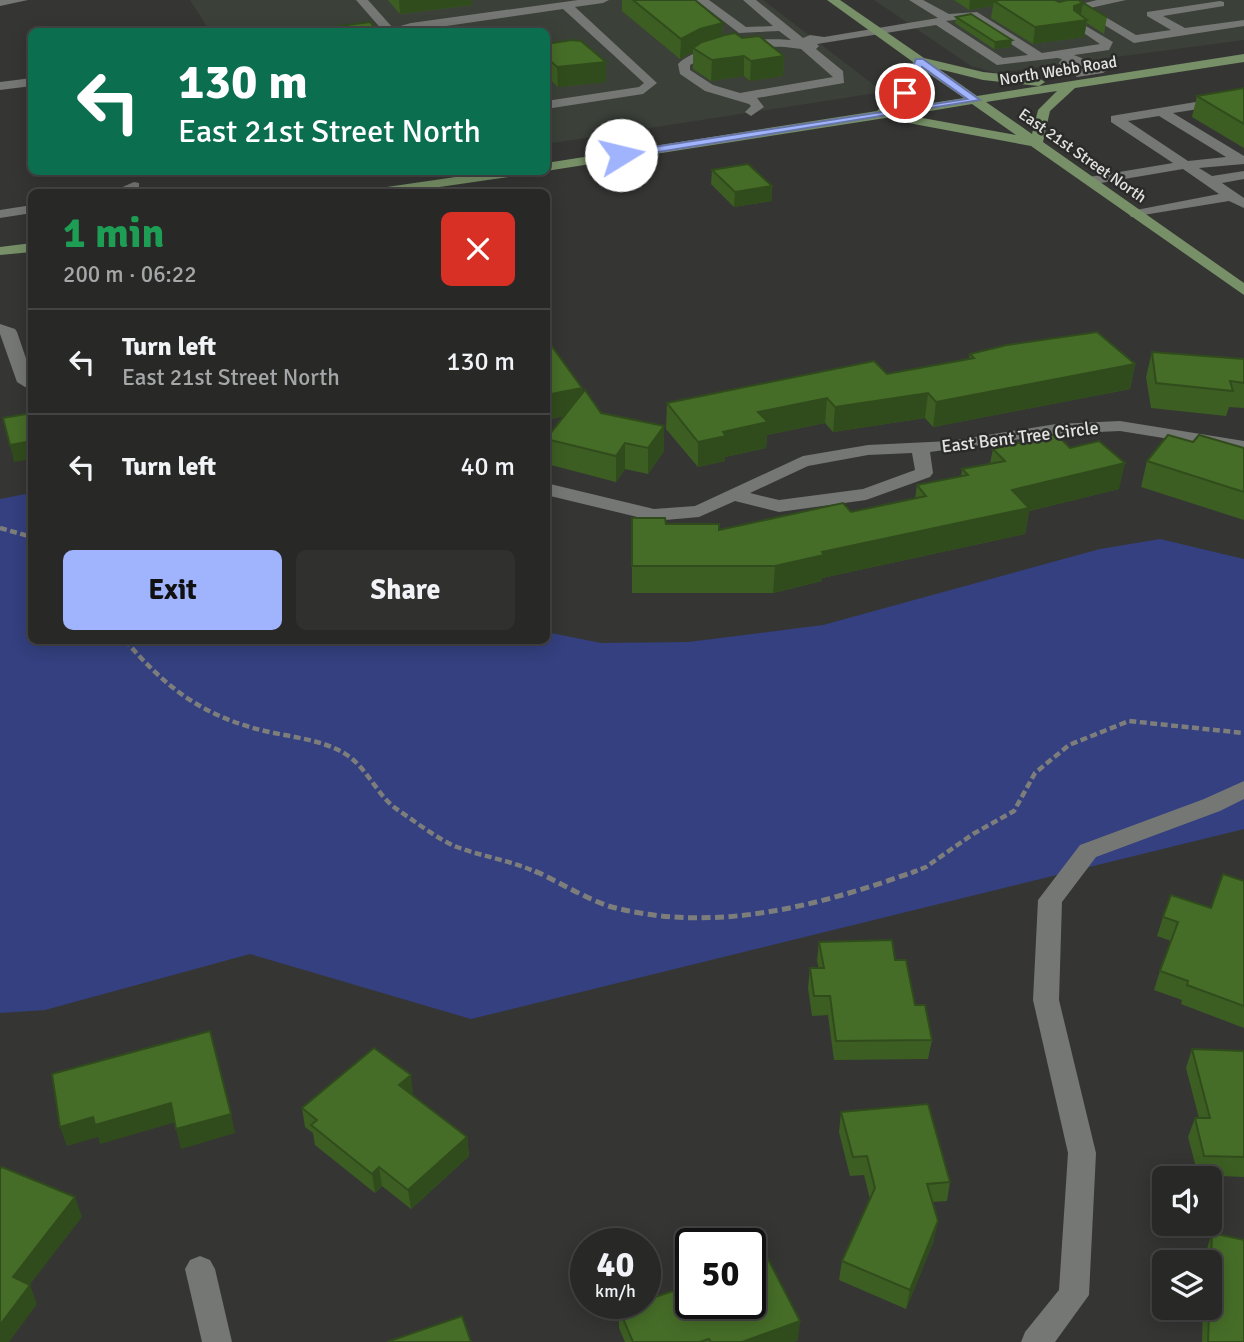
<!DOCTYPE html>
<meta charset="utf-8">
<style>
body{margin:0;font-family:Signika,sans-serif;background:#30302f;color:#f1f3f6;height:100vh;display:flex;flex-direction:column;font-size:26px;white-space:nowrap}
*{box-sizing:border-box;margin:0}
p{font-size:23px;color:#a5a6a7}
.icon{flex:none;width:38px;height:38px;fill:none;stroke:currentColor;stroke-width:2;stroke-linecap:round;stroke-linejoin:round}
.map{position:relative;flex:1;overflow:hidden}
.sheet{position:absolute;left:28px;top:189px;width:522px;height:455px;display:flex;flex-direction:column;background:#282827;border-radius:10px;box-shadow:0 4px 18px #0003,0 0 0 2px #444}
.sheet>*{flex:none}
.guide{position:absolute;left:28px;top:28px;width:522px;height:147px;border-radius:10px;box-shadow:0 4px 18px #0003,0 0 0 2px #444;background:#0b6e4f;color:#fff;overflow:hidden}
.controls{position:absolute;left:1152px;top:1166px;display:grid;gap:14px}
.controls a{display:grid;place-items:center;width:70px;height:70px;border-radius:10px;background:#282827;box-shadow:0 4px 18px #0003,0 0 0 2px #444;font-size:35px}
.speed{position:absolute;left:570px;top:1228px;display:flex;gap:14px;font-size:35px;font-weight:700;text-align:center}
.speed>*{display:grid;place-content:center;width:91px;height:91px;border-radius:50%;background:#282827;box-shadow:0 4px 18px #0003,0 0 0 2px #444;line-height:1}
.speed small{font-size:18px;font-weight:400}
.speed .limit{border:4px solid #111;border-radius:10px;background:#fff;color:#111}
.pin{position:absolute;display:grid;place-items:center;width:60px;height:60px;color:#fff;margin:-30px;border:4px solid #fff;border-radius:50%;box-shadow:0 2px 7px #0007}
.me{position:absolute;width:77px;margin:-38px;rotate:81deg;stroke-linejoin:round;filter:drop-shadow(0 0 5px #0008)}
.turn{display:flex;align-items:center;gap:24px;height:147px;padding:0 35px;font-size:32px}
.turn .icon{width:91px;height:91px;stroke-width:2.5}
.turn b{display:block;font-size:49px;line-height:60px}
.round{display:grid;place-items:center;flex:none;width:74px;height:74px;border-radius:10px;background:#30302f}
.summary{display:flex;align-items:center;justify-content:space-between;height:119px;padding:0 35px}
h1{font-size:42px;font-weight:700;line-height:52px;color:#1e9e55}
.button{display:flex;gap:14px;margin-top:auto;padding:14px 35px}
.button a{flex:1;height:80px;border-radius:10px;background:#a0b3fd;color:#111;font-size:28px;font-weight:700;line-height:80px;text-align:center}
.button a+a{background:#30302f;color:#f1f3f6}
ul{padding:0;list-style:none}
li{display:flex;align-items:center;gap:21px;height:105px;padding:0 35px;border-top:2px solid #444}
li div{flex:1}
li b{display:block;font-size:26px}
li em{font-style:normal}
.map>svg:first-child{display:block}
</style>
<div class="map">
<svg width="1244" height="1342" viewBox="0 0 1244 1342">
<rect width="100%" height="100%" fill="#353634"/>
<g fill="#3b4039">
<path d="M190,0H763L883,92L546,144V32L210,31Z"/>
<path d="M874,0H1244V40L996,73L971,66Z"/>
</g>
<path fill="#34407f" d="M31,493L32,640H546V632L601,643L688,642L823,625L1100,549L1160,539L1244,559V829L471,1019L250,954L45,1010L0,1013V499Z"/>
<g fill="none" stroke-linecap="round" stroke-linejoin="round">
<g stroke="#7d7e7c" stroke-width="4.5" stroke-dasharray="7 3.5" stroke-linecap="butt">
<path d="M0,528L32,537"/>
<path d="M125,640C161,682 195,711 250,727C281,737 320,737 347,755C368,769 378,797 398,810C416,822 437,839 457,847C483,857 511,860 538,873"/>
<path d="M911,873L926,867L973,834L1014,811L1035,773L1069,745L1129,721L1244,733"/>
</g>
<path stroke="#7d7e7c" stroke-width="5" stroke-dasharray="9 4.5" stroke-linecap="butt" d="M535,871C559,882 586,899 612,907C715,934 818,906 916,871"/>
<g fill="#757774" fill-rule="evenodd">
<path d="M0,0H28L0,6Z"/>
<path d="M356,0H368L393,28L411,23L578,0H609L603,3L575,7L657,83L643,94L546,109V101L639,87L644,83L563,9L405,32H384Z"/>
<path d="M696,0H709L746,27L773,26L743,0H756L803,38L810,35L824,37L938,18L909,0H923L949,14L977,12L1042,53L1100,44L1075,27L1073,25L1079,22L1113,42L1109,50L1074,55L1109,69L1103,73L1077,77L1061,66L1059,63L1062,59L1057,58L997,65L936,25L817,44L819,46L816,49L843,71L844,83L757,98L764,107L751,116L745,112L751,106L749,104L705,91L680,74L678,64C699,43 761,37 791,40L779,31L739,33ZM971,18L1028,55L1003,58L946,21ZM785,47L801,49L833,77L740,93L713,85L690,70V65C717,49 754,46 785,47ZM1072,63L1087,68L1080,69Z"/>
<path d="M1097,0H1126L1090,8L1136,35L1171,30L1147,16V12L1220,1L1224,2V6L1163,16L1185,28L1244,20V26L1134,43L1073,6Z"/>
<path d="M32,78V86L0,90V82Z"/>
<path d="M1244,94V102L1173,113L1244,156V164L1199,168L1212,176L1244,171V179L1222,183L1244,198V208L1229,201L1131,217L1129,214L1131,211L1219,194L1183,169L1089,185L1082,181L1089,177L1173,163L1111,122V116ZM1159,116L1226,157L1188,161L1128,121Z"/>
<path d="M134,182L139,183V189L130,192H111Z"/>
<path d="M32,205V213L0,218V210Z"/>
<path d="M0,324L15,329L17,332L32,376L31,386L25,387L17,382L0,334Z"/>
<path d="M1120,421L1244,441V451L1120,431L1056,434L930,452L933,473L930,477L866,500L779,512L735,501L699,517L654,521L546,495V483L654,509L695,506L803,456L868,445L950,441L1056,424ZM912,453L915,470L863,489L779,500L750,493L808,466L868,455Z"/>
<path d="M1244,781V799L1220,811L1096,857L1062,902L1059,1000L1096,1153L1089,1295L1055,1342H1021L1025,1332L1059,1290L1068,1153L1033,1000L1038,900L1080,845L1204,799Z"/>
<path d="M200,1256L210,1260L215,1269L232,1342H202L185,1269L190,1260Z"/>
</g>
<g fill="#779067" fill-rule="evenodd">
<path d="M827,0H840L924,58L983,72L1039,78L1045,82L1039,86L983,80L939,69L977,96L1244,54V62L1075,88L1050,111L1043,142L1244,283V295L1031,146L903,122L898,121V116L546,171V163L877,111L904,84L913,62ZM922,69L964,98L894,109L914,88ZM1057,91L1038,110L1032,134L986,102ZM972,104L1016,135L906,115Z"/>
<path d="M490,172H522L515,176L405,192H373L380,188Z"/>
<path d="M32,243V252L0,255V247Z"/>
</g>
</g>
<g fill="#3c5e22">
<path d="M388,0H472V5L400,14Z"/>
<path d="M622,0H695L723,23L722,36L742,38L784,56L783,76L750,81L744,76L711,81L693,69V52L680,59L622,11Z"/>
<path d="M954,0H1055L1059,2L1078,0L1107,17L1104,34L1087,23L1084,37L1033,44L991,18L993,6L969,10Z"/>
<path d="M956,17L1011,47L994,49L955,23Z"/>
<path d="M546,44L606,62V82L558,87L546,76Z"/>
<path d="M1244,88V148L1192,117L1197,96Z"/>
<path d="M712,170L772,201L734,207L711,184Z"/>
<path d="M546,342L582,388L583,393L601,413L664,426V451L648,474L625,469L616,482L547,464L546,439L564,416L546,420Z"/>
<path d="M1152,352L1244,359V408L1229,407L1226,416L1151,408L1146,377Z"/>
<path d="M970,354L1135,364L1130,389L933,427L925,418L833,432L825,423L767,435L766,448L725,457V461L698,467L666,429L667,403L887,374L969,359Z"/>
<path d="M1193,442L1244,448V520L1141,487L1147,461Z"/>
<path d="M1070,448L1119,489L1029,511L1025,534L822,578V581L773,593H632V518L666,524L719,530L851,512L915,499L917,485L961,477L962,469L990,464L993,449Z"/>
<path d="M1244,881V1028L1181,1004L1182,1000L1154,990L1160,971L1171,941L1157,936L1163,917L1211,908Z"/>
<path d="M819,942L895,960L915,1005L932,1040L928,1059L834,1060L828,1015L812,1016L808,988L810,968H819L817,961Z"/>
<path d="M1192,1049L1244,1051V1177L1198,1175L1188,1137L1195,1118H1199L1186,1068Z"/>
<path d="M412,1095L467,1137L469,1156L411,1209L382,1186L375,1193L315,1145L313,1133L305,1127L302,1108Z"/>
<path d="M841,1112L950,1182L947,1201L932,1202L934,1240L906,1309L839,1280L842,1261L870,1199L864,1175L850,1176L839,1132Z"/>
<path d="M1212,1233L1244,1342H1202L1203,1307H1209V1262H1205L1206,1252Z"/>
<path d="M619,1309L798,1340L793,1342H625L619,1328Z"/>
</g>
<g fill="#314c1c">
<path d="M399,0H472V5L400,14Z"/>
<path d="M970,0H1031L994,1L993,6L969,10Z"/>
<path d="M1083,3L1080,20H1087L1084,37L1033,44L1035,27L1074,6Z"/>
<path d="M723,23L722,42L693,48V52L680,59L681,39L700,29Z"/>
<path d="M1012,40L1011,47L994,49L995,42Z"/>
<path d="M744,56V76L711,81L712,60Z"/>
<path d="M784,56L783,76L750,81L751,61Z"/>
<path d="M606,62V82L558,87L557,67Z"/>
<path d="M772,186V201L734,207L735,192Z"/>
<path d="M1135,364L1130,389L933,427L936,402Z"/>
<path d="M582,388L583,412L546,420V395Z"/>
<path d="M928,393L925,418L833,432L835,407Z"/>
<path d="M827,398L825,423L767,435L766,448L725,457V461L698,467V442L723,432L758,412Z"/>
<path d="M664,426V451L648,474V448Z"/>
<path d="M32,441V459L14,462L10,445Z"/>
<path d="M625,443V469L616,482V456Z"/>
<path d="M1125,463L1119,489L1029,511L1025,534L822,578V581L773,593L775,566L1012,490Z"/>
<path d="M411,1075L413,1095L402,1104L399,1085Z"/>
<path d="M171,1103L176,1122L100,1144L98,1137L67,1146L60,1127L93,1117Z"/>
<path d="M231,1114L235,1133L181,1149L176,1129Z"/>
<path d="M467,1137L469,1156L411,1209L408,1190Z"/>
<path d="M379,1167L382,1186L375,1193L372,1174Z"/>
<path d="M75,1197L82,1217L21,1296L13,1277Z"/>
<path d="M938,1221L934,1240L906,1309L910,1290Z"/>
<path d="M30,1285L37,1304L9,1342H0V1325Z"/>
<path d="M800,1321L798,1340L793,1342H742Z"/>
</g>
<g fill="#466d28" stroke="#314c1c" stroke-width="2">
<path d="M633,0H695L723,23L700,29L681,39Z"/>
<path d="M1000,0H1055L1059,2L1068,0H1078L1107,17L1083,3L1074,6V10L1087,20L1035,27L994,1Z"/>
<path d="M971,14L1012,40L995,42L956,17Z"/>
<path d="M370,22L378,32H294Z"/>
<path d="M735,33L742,38L759,36L784,56L751,61L744,56L712,60L693,48L702,42L725,35Z"/>
<path d="M572,40L581,41L606,62L557,67L546,57V44Z"/>
<path d="M1244,88V124L1197,96Z"/>
<path d="M748,164L772,186L735,192L712,170Z"/>
<path d="M1097,332L1135,364L936,402L928,393L835,407L827,398L758,412L768,422L723,432L726,436L698,442L667,403L874,361L887,374L974,358L970,354L1007,345Z"/>
<path d="M548,341L582,388L546,395V342Z"/>
<path d="M1152,352L1244,359V383L1230,381L1233,391L1156,383Z"/>
<path d="M585,390L601,413L664,426L648,448L625,443L616,456L546,439Z"/>
<path d="M32,413V441L10,445L3,418Z"/>
<path d="M1056,434L1070,448L1099,441L1125,463L1012,490L1029,508L822,552L824,555L775,566H632V518H665L666,524H719V530L843,503L851,512L926,496L917,485L968,475L962,469L1005,461L993,449Z"/>
<path d="M1168,435L1193,442L1199,435L1244,448V492L1147,461Z"/>
<path d="M1223,874L1244,881V1006L1187,985L1188,981L1160,971L1178,922L1163,917L1171,895L1211,908Z"/>
<path d="M892,940L895,960H906L915,1005H925L932,1040L836,1041L830,996H814L810,968H824L819,942Z"/>
<path d="M210,1031L231,1114L176,1129L171,1103L95,1125L93,1117L60,1127L52,1074Z"/>
<path d="M374,1048L411,1075L399,1085L467,1137L408,1190L379,1167L372,1174L311,1125L317,1120L302,1108Z"/>
<path d="M1192,1049L1244,1051V1157L1204,1156L1195,1118H1210Z"/>
<path d="M928,1104L950,1182L927,1184L938,1221L910,1290L842,1261L875,1188L867,1156L853,1157L841,1112Z"/>
<path d="M2,1167L75,1197L13,1277L30,1285L0,1325V1169Z"/>
<path d="M1212,1233L1244,1240V1342H1208Z"/>
<path d="M768,1259L800,1321L742,1342H711L709,1339L700,1342H633L619,1309L634,1304H646V1300L691,1285V1304H751V1265Z"/>
<path d="M462,1316L471,1342H387Z"/>
</g>
<path fill="#a0b3fd" stroke="#6874a4" stroke-width="2" d="M916,59H923L980,100L621,158L616,155L621,152L967,99L922,67L915,85L908,95H901Z"/>
<g text-anchor="middle" stroke-width="5" stroke-linejoin="round" paint-order="stroke">
<g font-size="16" fill="#e3e4e2" stroke="#2b2c2a">
<text transform="translate(1058 70) rotate(-9)" y="6">North Webb Road</text>
<text transform="translate(1083 155) rotate(35)" y="6">East 21st Street North</text>
</g>
<g font-size="18" fill="#e3e4e2" stroke="#2b2c2a">
<text transform="translate(1020 437) rotate(-7)" y="6">East Bent Tree Circle</text>
</g>
</g>
</svg>
<div class="controls">
<a><svg class="icon" aria-label="sound" viewBox="0 0 24 24"><path d="M4 9h4l5-4v14l-5-4H4zM17 9q2 3 0 6"/></svg></a>
<a><svg class="icon" aria-label="layers" viewBox="0 0 24 24"><path d="M12 4l9 5-9 5-9-5zM3 14l9 5 9-5"/></svg></a>
</div>
<div class="speed"><div>40<small>km/h</small></div><div class="limit">50</div></div>
<div class="pin" style="left:905px;top:93px;background:#d93025"><svg class="icon" aria-label="arrive" viewBox="0 0 24 24"><path d="M6 21V4h12l-3 4 3 4H6"/></svg></div>
<svg class="me" style="left:621px;top:155px" viewBox="-20 -20 40 40"><circle r="19" fill="#fff"/><path d="M0-13L10 11 0 6-10 11z" fill="#a0b3fd"/></svg>
<div class="guide">
<div class="turn"><svg class="icon" aria-label="left" viewBox="0 0 24 24"><path d="M17 20v-9H6M10 6l-5 5 5 5"/></svg><div><b>130 m</b>East 21st Street North</div></div>
</div>
<section class="sheet">
<div class="summary"><div><h1>1 min</h1><p>200 m · 06:22</p></div><a class="round" style="background:#d93025;color:#fff"><svg class="icon" aria-label="close" viewBox="0 0 24 24"><path d="M6 6l12 12M18 6L6 18"/></svg></a></div>
<ul>
<li><svg class="icon" aria-label="left" viewBox="0 0 24 24"><path d="M17 20v-9H6M10 6l-5 5 5 5"/></svg><div><b>Turn left</b><p>East 21st Street North</p></div><em>130 m</em></li>
<li><svg class="icon" aria-label="left" viewBox="0 0 24 24"><path d="M17 20v-9H6M10 6l-5 5 5 5"/></svg><div><b>Turn left</b></div><em>40 m</em></li>
</ul>
<div class="button"><a>Exit</a><a>Share</a></div>
</section>
</div>
